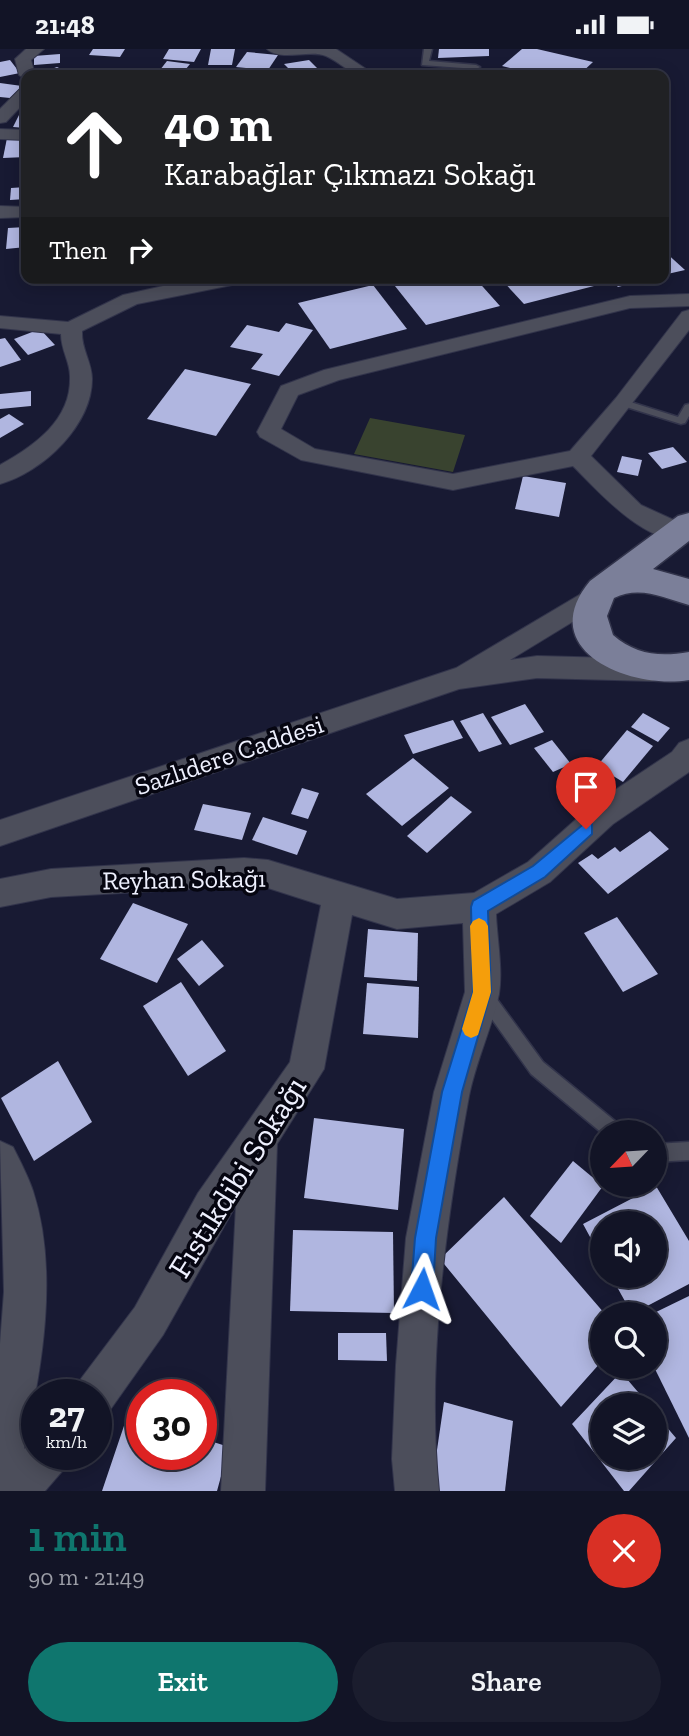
<!DOCTYPE html>
<meta charset="utf-8">
<style>
body{margin:0;font-family:"Zilla Slab",serif;background:#1b1d2e;color:#f1f3f6;height:100vh;display:flex;flex-direction:column;font-size:26px;white-space:nowrap}
*{box-sizing:border-box;margin:0}
p{font-size:23px;color:#9c9ea7}
.icon{flex:none;width:38px;height:38px;fill:none;stroke:currentColor;stroke-width:2;stroke-linecap:round;stroke-linejoin:round}
.map{position:relative;height:1442px;overflow:hidden}
.sheet{display:flex;flex-direction:column;background:#121426;flex:1}
.sheet>*{flex:none}
.guide{position:absolute;left:21px;top:21px;width:648px;height:214px;border-radius:14px;box-shadow:0 4px 18px #0003,0 0 0 2px #313343;background:#202124;color:#fff;overflow:hidden}
.needle{width:46px;rotate:245deg}
.tools{position:absolute;left:590px;top:1071px;display:grid;gap:14px}
.tools a{display:grid;place-items:center;width:77px;height:77px;border-radius:50%;background:#121426;box-shadow:0 4px 18px #0003,0 0 0 2px #313343;font-size:35px}
.speed{position:absolute;left:21px;top:1330px;display:flex;gap:14px;font-size:35px;font-weight:700;text-align:center}
.speed>*{display:grid;place-content:center;width:91px;height:91px;border-radius:50%;background:#121426;box-shadow:0 4px 18px #0003,0 0 0 2px #313343;line-height:1}
.speed small{font-size:18px;font-weight:400}
.speed .limit{border:10px solid #d22;background:#fff;color:#111}
.pin{position:absolute;display:grid;place-items:center;width:60px;height:60px;color:#fff;margin:-72px -30px;border-radius:50% 50% 50% 0;rotate:-45deg;box-shadow:0 0 7px #0007}
.pin .icon{rotate:45deg}
.me{position:absolute;width:77px;margin:-38px;rotate:4deg;stroke-linejoin:round;filter:drop-shadow(0 0 5px #0008)}
.turn{display:flex;align-items:center;gap:24px;height:147px;padding:0 28px;font-size:32px}
.turn .icon{width:91px;height:91px;stroke-width:2.5}
.turn b{display:block;font-size:49px;line-height:60px}
.then{display:flex;align-items:center;height:66px;padding:0 28px;background:#0003;gap:14px;font-size:26px}
.round{display:grid;place-items:center;flex:none;width:74px;height:74px;border-radius:37px;background:#1b1d2e}
.head{display:flex;align-items:center;justify-content:space-between;height:119px;padding:0 28px}
h1{font-size:42px;font-weight:600;line-height:52px;color:#0f766e}
.button{display:flex;gap:14px;margin-top:auto;padding:14px 28px}
.button a{flex:1;height:80px;border-radius:42px;background:#0f766e;color:#fff;font-size:28px;font-weight:600;line-height:80px;text-align:center}
.button a+a{background:#1b1d2e;color:#f1f3f6}
.status{display:flex;justify-content:space-between;align-items:center;height:49px;padding:0 35px;background:#121426;direction:ltr}
.status svg{height:19px;fill:currentColor}
.map>svg:first-child{display:block}
</style>
<div class="status"><b>21:48</b><svg viewBox="0 0 49 12"><path d="M0 12V9h3v3zM5 12V6h3v6zM10 12V3h3v9zM15 12V0h3v12zM26 1h20v11H26zM47 4h2v5h-2z"/></svg></div>
<div class="map">
<svg width="689" height="1442" viewBox="0 0 689 1442">
<rect width="100%" height="100%" fill="#181a33"/>
<path fill="#39432f" d="M370,369L465,386L453,423L354,405Z"/>
<g fill="#b0b6e0">
<path d="M93,0H125L120,8L89,6Z"/>
<path d="M169,0H201L194,13L163,10Z"/>
<path d="M211,0H235L232,16H208Z"/>
<path d="M439,0H489V7L438,9Z"/>
<path d="M522,0H537L593,13L579,26H538L502,17Z"/>
<path d="M247,3L278,6L268,21L236,18Z"/>
<path d="M60,5V14L34,16V7Z"/>
<path d="M10,11L20,24L0,28V13Z"/>
<path d="M309,11L319,21L294,25L284,15Z"/>
<path d="M167,12L190,15L181,26H156Z"/>
<path d="M57,18L65,22L52,26H35Z"/>
<path d="M203,21L229,23L227,26H200Z"/>
<path d="M0,34L22,37L10,49L0,48Z"/>
<path d="M26,52V79L13,78Z"/>
<path d="M7,89H26V108L3,109Z"/>
<path d="M26,138V150L10,151L11,139Z"/>
<path d="M26,178V198L6,200L8,179Z"/>
<path d="M663,201L685,221L663,226Z"/>
<path d="M126,229H157V230L129,236Z"/>
<path d="M403,229H475L500,257L426,276L391,232Z"/>
<path d="M500,229H586L594,237L524,255Z"/>
<path d="M609,229H649V230L618,238Z"/>
<path d="M373,236L407,280L330,300L298,254Z"/>
<path d="M286,274L313,281L279,327L251,320L263,305L230,298L247,276L279,283Z"/>
<path d="M40,280L55,296L28,306L14,290Z"/>
<path d="M5,289L21,311L0,318V290Z"/>
<path d="M185,320L251,335L216,387L147,370Z"/>
<path d="M31,342V357L0,360V345Z"/>
<path d="M9,365L24,375L0,389V370Z"/>
<path d="M673,398L687,413L662,420L648,404Z"/>
<path d="M622,407L642,411L638,427L617,423Z"/>
<path d="M523,427L566,434L559,468L515,460Z"/>
<path d="M525,655L544,683L510,696L491,668Z"/>
<path d="M483,664L502,695L479,703L460,672Z"/>
<path d="M643,664L670,679L658,693L631,678Z"/>
<path d="M453,671L463,689L413,705L404,686Z"/>
<path d="M627,681L653,697L623,733L597,717Z"/>
<path d="M552,691L571,715L553,723L534,699Z"/>
<path d="M413,709L449,739L402,777L366,745Z"/>
<path d="M302,739L319,744L308,770L291,765Z"/>
<path d="M451,747L472,763L427,804L407,787Z"/>
<path d="M203,755L251,764L242,791L194,781Z"/>
<path d="M263,768L307,782L297,806L252,791Z"/>
<path d="M650,782L669,800L608,845L578,814L592,805L598,810L615,798L620,803Z"/>
<path d="M133,854L188,875L157,934L100,910Z"/>
<path d="M617,868L658,925L623,943L584,884Z"/>
<path d="M368,880L418,884L417,932L364,928Z"/>
<path d="M202,891L224,917L199,937L177,910Z"/>
<path d="M181,933L226,1002L188,1027L143,957Z"/>
<path d="M367,934L419,938L418,989L363,985Z"/>
<path d="M58,1012L92,1073L34,1112L1,1049Z"/>
<path d="M314,1069L404,1080L398,1161L304,1149Z"/>
<path d="M573,1112L603,1137L561,1194L530,1167Z"/>
<path d="M656,1137L689,1192V1235L632,1265L611,1227H654V1174H602V1210L583,1175Z"/>
<path d="M504,1148L605,1265H602V1312L561,1358L440,1210Z"/>
<path d="M293,1181L393,1183L394,1264L290,1262Z"/>
<path d="M689,1247V1389L654,1318V1264Z"/>
<path d="M338,1284H386L387,1312L338,1311Z"/>
<path d="M621,1323L649,1356H602V1409H654V1363L676,1389L629,1442H624L572,1375Z"/>
<path d="M444,1353L513,1372L505,1442H431Z"/>
<path d="M128,1365L142,1369V1405H201V1389L229,1398L217,1442H102Z"/>
</g>
<g fill="none" stroke-linecap="round" stroke-linejoin="round">
<g stroke="#32344b" stroke-width="3">
<g id="lane">
<path d="M424,0H432L429,12L476,16L480,18L476,20L422,16Z"/>
<path d="M624,351L678,368L685,356L689,355V367L685,374L681,375L620,356V352Z"/>
<path d="M485,939L491,942L543,1013L621,1077L624,1083L602,1084L531,1025L479,952L477,947L479,942Z"/>
<path d="M689,1093V1111L654,1113V1095Z"/>
</g>
</g>
<g stroke="#32344b" stroke-width="2">
<g id="street">
<path d="M26,0H44L31,11L35,26H26V31L19,26L15,10Z"/>
<path d="M267,0H336L375,26C348,27 347,17 326,7C309,0 281,13 267,0Z"/>
<path d="M26,38V52L6,73L0,74V60L20,40Z"/>
<path d="M0,80L26,81V91L0,90Z"/>
<path d="M0,157L26,158V168L0,169Z"/>
<path d="M199,229H247L237,235L137,255L82,282C81,300 92,313 92,330C92,376 43,423 0,435V416C34,397 72,371 70,327C70,313 61,301 61,285L0,279V267L68,273L123,246Z"/>
<path d="M689,245V257L630,259L339,331L298,346L281,380L315,400L453,425L570,402L616,349L682,263L689,261V281L591,407L641,456L687,477V489C649,500 597,441 573,417L453,441L301,411L260,388L257,383L281,337L324,321L630,247Z"/>
<path d="M601,533L610,536L614,543L610,550L510,611L537,607L652,610L662,613L666,621L662,629L652,632L537,629L459,640L0,797V771L456,619Z"/>
<path d="M689,690V723L613,775L550,833L496,865C497,890 503,920 499,945C492,979 476,1012 469,1047C446,1172 426,1315 439,1442H395L392,1410L396,1316L406,1189L434,1043L465,943L463,874L397,880L352,866L324,1020L277,1095L265,1442H221L236,1156L163,1286L110,1361L96,1367V1346H74L80,1331L135,1258L198,1144L290,1013L321,856L268,839L244,837L51,848L0,858V830L51,820L244,809L268,811L397,850L474,844L528,813L591,757L672,703L679,694Z"/>
<path d="M0,1092L13,1098C20,1112 28,1127 33,1142C59,1222 42,1320 24,1400L37,1388V1405H71L64,1420L45,1442H0V1295L4,1243Z"/>
</g>
</g>
<g stroke="#32344b" stroke-width="3">
<path id="primary" d="M689,464V492L653,520L689,530V556C664,549 640,536 614,549L607,567L613,586C636,606 660,608 689,603V631C630,641 533,601 590,532L678,467Z"/>
</g>
<use href="#lane" fill="#4c4e5b" fill-rule="evenodd"/>
<use href="#street" fill="#4c4e5b" fill-rule="evenodd"/>
<use href="#primary" fill="#7b7f99" fill-rule="evenodd"/>
</g>
<path fill="#1a73e8" stroke="#114b97" stroke-width="2" d="M586,773L592,775V785L545,828L488,862L491,943L462,1043L436,1189L433,1240L430,1247L422,1250L414,1247L411,1240L415,1189L442,1043L473,943L471,858L473,852L533,817Z"/>
<path fill="#f59e0b" d="M479,869L485,872L488,877L491,943L478,986L471,989L465,986L462,980L473,943L470,877L473,872Z"/>
<g text-anchor="middle" stroke-width="7" stroke-linejoin="round" paint-order="stroke">
<g font-size="26" fill="#eef0fe" stroke="#060611">
<text transform="translate(229 706) rotate(-19)" y="9">Sazlıdere Caddesi</text>
<text transform="translate(184 830) rotate(-1)" y="9">Reyhan Sokağı</text>
</g>
<g font-size="32" fill="#eef0fe" stroke="#060611">
<text transform="translate(237 1128) rotate(-58)" y="11">Fıstıkdibi Sokağı</text>
</g>
</g>
</svg>
<div class="tools">
<a><svg class="needle" viewBox="-14 -14 28 28"><path d="M0-13l5 13h-10z" fill="#e53935"/><path d="M0 13l5-13h-10z" fill="#9c9ea7"/></svg></a>
<a><svg class="icon" aria-label="sound" viewBox="0 0 24 24"><path d="M4 9h4l5-4v14l-5-4H4zM17 9q2 3 0 6"/></svg></a>
<a><svg class="icon" aria-label="search" viewBox="0 0 24 24"><circle cx="10" cy="10" r="6"/><path d="M15 15l6 6"/></svg></a>
<a><svg class="icon" aria-label="layers" viewBox="0 0 24 24"><path d="M12 4l9 5-9 5-9-5zM3 14l9 5 9-5"/></svg></a>
</div>
<div class="speed"><div>27<small>km/h</small></div><div class="limit">30</div></div>
<div class="pin" style="left:586px;top:780px;background:#d93025"><svg class="icon" aria-label="arrive" viewBox="0 0 24 24"><path d="M6 21V4h12l-3 4 3 4H6"/></svg></div>
<svg class="me" style="left:422px;top:1240px" viewBox="-20 -20 40 40"><path d="M0-17L14 15 0 8-14 15z" fill="#1a73e8" stroke="#fff" stroke-width="4"/></svg>
<div class="guide">
<div class="turn"><svg class="icon" aria-label="ahead" viewBox="0 0 24 24"><path d="M12 20V5M6 11l6-6 6 6"/></svg><div><b>40 m</b>Karabağlar Çıkmazı Sokağı</div></div>
<div class="then">Then<svg class="icon" aria-label="right" viewBox="0 0 24 24"><path d="M7 20v-9h11M14 6l5 5-5 5"/></svg></div>
</div>
</div>
<section class="sheet">
<div class="head"><div><h1>1 min</h1><p>90 m · 21:49</p></div><a class="round" style="background:#d93025;color:#fff"><svg class="icon" aria-label="close" viewBox="0 0 24 24"><path d="M6 6l12 12M18 6L6 18"/></svg></a></div>
<div class="button"><a>Exit</a><a>Share</a></div>
</section>
